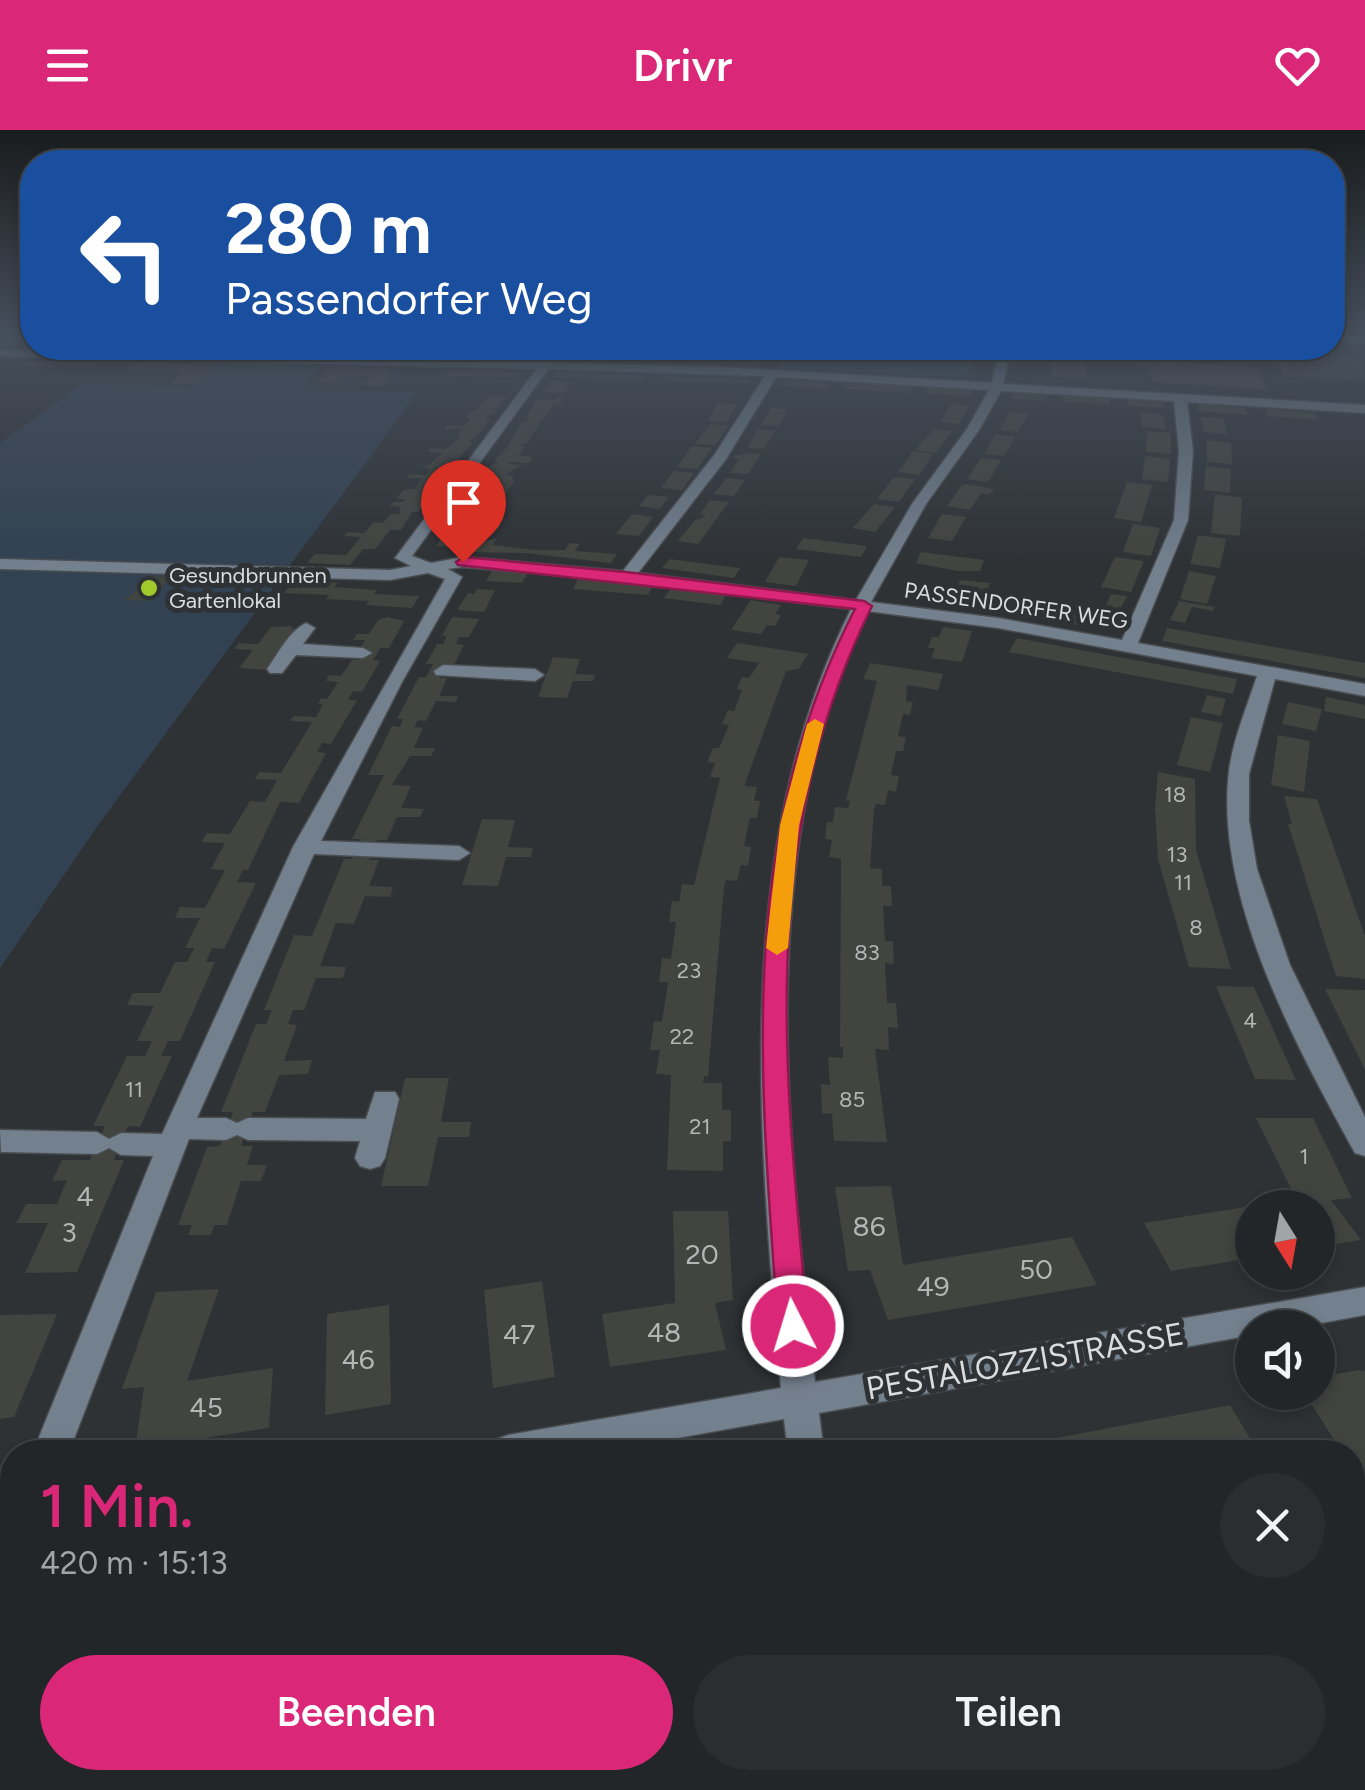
<!DOCTYPE html>
<html lang="de">
<meta charset="utf-8">
<style>
body{margin:0;font-family:Figtree,sans-serif;background:#2a2e30;color:#f1f3f6;height:100vh;display:flex;flex-direction:column;font-size:38px;white-space:nowrap}
*{box-sizing:border-box;margin:0}
p{font-size:32px;color:#a2a5a8}
.icon{flex:none;width:55px;height:55px;fill:none;stroke:currentColor;stroke-width:2;stroke-linecap:round;stroke-linejoin:round}
.map{position:relative;flex:1;overflow:hidden}
.side{position:absolute;left:0px;top:1310px;width:1365px;height:350px;display:flex;flex-direction:column;background:#222628;border-radius:40px 40px 0 0;box-shadow:0 5px 15px #0003,0 0 0 2px #3f4345}
.side>*{flex:none}
.banner{position:absolute;left:20px;top:20px;width:1325px;height:210px;border-radius:40px;box-shadow:0 5px 15px #0003,0 0 0 2px #3f4345;background:#1a4fa0;color:#fff;overflow:hidden}
.needle{width:65px;rotate:169deg}
.fabs{position:absolute;left:1235px;top:1060px;display:grid;gap:20px}
.fabs a{display:grid;place-items:center;width:100px;height:100px;border-radius:50%;background:#222628;box-shadow:0 5px 15px #0003,0 0 0 2px #3f4345;font-size:50px}
.pin{position:absolute;display:grid;place-items:center;width:85px;height:85px;color:#fff;margin:-102px -42px;border-radius:50% 50% 50% 0;rotate:-45deg;box-shadow:0 0 10px #0007}
.pin .icon{rotate:45deg}
.me{position:absolute;width:110px;margin:-55px;rotate:355deg;stroke-linejoin:round;filter:drop-shadow(0 0 8px #0008)}
.turn{display:flex;align-items:center;gap:35px;height:210px;padding:0 40px;font-size:45px}
.turn .icon{width:130px;height:130px;stroke-width:2.5}
.turn b{display:block;font-size:70px;line-height:85px}
.round{display:grid;place-items:center;flex:none;width:105px;height:105px;border-radius:52px;background:#2a2e30}
.headline{display:flex;align-items:center;justify-content:space-between;height:170px;padding:0 40px}
h1{font-size:60px;font-weight:600;line-height:75px;color:#db2777}
.cta{display:flex;gap:20px;margin-top:auto;padding:20px 40px}
.cta a{flex:1;height:115px;border-radius:60px;background:#db2777;color:#fff;font-size:40px;font-weight:600;line-height:115px;text-align:center}
.cta a+a{background:#2a2e30;color:#f1f3f6}
header{display:flex;justify-content:space-between;align-items:center;height:130px;padding:0 40px;background:#db2777;color:#fff;font-size:45px;font-weight:600}
.map>svg:first-child{display:block}
</style>
<header><svg class="icon" aria-label="menu" viewBox="0 0 24 24"><path d="M4 6h16M4 12h16M4 18h16"/></svg>Drivr<svg class="icon" aria-label="heart" viewBox="0 0 24 24"><path d="M12 20l-8-8c-3-5 5-10 8-4 3-6 11-1 8 4z"/></svg></header>
<div class="map">
<svg width="1365" height="1660" viewBox="0 0 1365 1660">
<rect width="100%" height="100%" fill="#2e3235"/>
<g fill="#324252">
<path d="M790,218L976,219L968,244L949,247L779,238Z"/>
<path d="M224,232L322,234L300,260L418,262L101,691L0,838V313L82,254L192,257Z"/>
</g>
<g fill="#42443f">
<path d="M14,203H32L12,215H0V211Z"/>
<path d="M349,218H418L413,223L345,221Z"/>
<path d="M704,218H714L712,224L759,225L757,232L698,229Z"/>
<path d="M1107,218H1140L1144,228L1109,226Z"/>
<path d="M1174,218H1237L1248,238H1256L1269,260L1153,252L1147,237H1138L1136,231L1227,235L1221,223L1174,221Z"/>
<path d="M1268,218H1333L1340,226L1362,227L1365,251L1286,247Z"/>
<path d="M1049,224L1083,226L1088,249L1052,247Z"/>
<path d="M28,231L83,232L96,233L89,238L20,236Z"/>
<path d="M137,233L195,234H221L195,254L170,253L185,241L128,240Z"/>
<path d="M332,236L391,239L387,244H394L385,256L363,255L372,246L348,245L341,253H317Z"/>
<path d="M449,240L495,241L520,242L517,247L445,246Z"/>
<path d="M557,242L600,243L644,245L641,251L553,248Z"/>
<path d="M664,246L708,247L750,249L749,254L662,251Z"/>
<path d="M553,250L567,251L571,253L564,263L543,262Z"/>
<path d="M786,250L830,253L828,259L783,256Z"/>
<path d="M846,253L879,254L912,256L911,263L844,259Z"/>
<path d="M926,257L972,259V266L925,263Z"/>
<path d="M1012,262L1046,264L1047,271L1012,269Z"/>
<path d="M489,265L506,267L493,285H489L486,289H490L476,308L467,311L473,312L456,332H451L447,336H453L436,359L427,363L432,364L418,382H412L401,400H390L375,419H363L350,435L307,433L315,424L346,425L361,407L344,406L348,402L364,403L374,392L383,393L391,384H399L400,377L390,376L393,372H403L406,369H396L403,360L420,358H415L422,348H407L410,344L426,345L430,339L424,338L443,323L428,322L431,318L446,319L461,307H456L462,299H444L447,295L465,296L471,288H466L470,281H476Z"/>
<path d="M1062,265L1109,268L1110,274L1063,272Z"/>
<path d="M558,267H564L559,274H554L542,291H537L540,293L528,312L519,316H525L519,325L532,327L529,333L509,332L507,334L521,335L505,345L514,346L512,350H515L506,363L494,362L491,366L499,367L497,374L493,379L483,378L479,385L486,386L479,397L449,396L463,375L473,369H467L475,357L481,358L484,353H479L491,335L497,334L494,331L509,315L521,292H527L529,288H525L537,270H555Z"/>
<path d="M1127,269L1163,272L1164,278L1128,276Z"/>
<path d="M718,273L737,274L727,292L708,291Z"/>
<path d="M951,274L970,276L959,294L940,292Z"/>
<path d="M1198,274L1246,278L1248,285L1198,281Z"/>
<path d="M771,278L787,279L779,296L761,295Z"/>
<path d="M1266,279L1315,283L1318,290L1267,286Z"/>
<path d="M1010,282L1029,284L1018,302L999,300Z"/>
<path d="M1140,282L1162,284L1166,299L1142,297Z"/>
<path d="M1200,287L1223,288L1227,304L1204,302Z"/>
<path d="M710,294L729,296L715,315L695,314Z"/>
<path d="M758,299L776,301L764,319L747,318Z"/>
<path d="M934,299L953,301L935,323L915,320Z"/>
<path d="M1147,301L1171,303V324L1146,322Z"/>
<path d="M995,304L1015,307L1004,326L984,324Z"/>
<path d="M1207,310L1231,313L1232,334L1207,332Z"/>
<path d="M692,316L712,318L697,339L677,337Z"/>
<path d="M913,321L933,324L919,345L898,342Z"/>
<path d="M748,323L761,324L748,344L730,343L739,329L730,327Z"/>
<path d="M1145,326L1170,329L1168,352L1142,349Z"/>
<path d="M981,328L1001,330L988,352L967,349Z"/>
<path d="M1206,336L1231,339L1230,363L1204,360Z"/>
<path d="M674,341L694,343L682,360L661,358Z"/>
<path d="M894,347L915,349L899,372L877,369Z"/>
<path d="M726,348L745,350L734,366L714,364Z"/>
<path d="M1127,352L1152,355L1141,392L1114,388Z"/>
<path d="M962,355L967,354L994,359L989,365L981,363L970,380L947,376Z"/>
<path d="M1215,364L1242,368L1240,406L1211,403Z"/>
<path d="M648,365L669,367L660,379L639,376Z"/>
<path d="M710,370L729,372L698,414L678,411L695,390L702,388L705,385L700,384Z"/>
<path d="M874,374L895,377L875,402L853,398Z"/>
<path d="M632,384L653,387L639,406L616,404Z"/>
<path d="M942,384L966,387L952,411L928,408Z"/>
<path d="M1133,394L1160,398L1151,426L1123,422Z"/>
<path d="M444,404L474,409L471,414L497,408L493,415L536,420H565L570,413L580,414L575,421L617,424L611,433L525,423L465,422L468,418L436,416Z"/>
<path d="M1198,405L1226,409L1220,438L1190,434Z"/>
<path d="M803,408L867,416L861,427L796,419Z"/>
<path d="M921,422L984,430L980,441H957L916,433Z"/>
<path d="M779,427L809,430L796,456L765,452Z"/>
<path d="M1115,427L1144,431L1131,462L1101,457Z"/>
<path d="M670,429L723,436L740,438L734,448L662,438Z"/>
<path d="M492,441L528,443L522,453L486,451Z"/>
<path d="M1189,441L1216,446L1207,474L1180,469Z"/>
<path d="M151,446L172,447L147,471L125,470Z"/>
<path d="M578,449L634,453L653,455L648,465L573,459Z"/>
<path d="M307,450L338,453L334,457L377,460L374,464L419,466L412,478L366,475L369,471L326,469L329,465L284,463L293,451Z"/>
<path d="M960,450L990,453L980,481L950,477L954,467L948,466L951,458L957,459Z"/>
<path d="M671,458L708,462L726,465L720,475L664,468Z"/>
<path d="M477,459L495,460L484,482L457,480L468,463L474,464Z"/>
<path d="M1111,464L1127,466L1120,480L1105,477Z"/>
<path d="M751,470L781,475L775,484L781,485L775,496L767,495L761,504L731,500Z"/>
<path d="M1179,471L1215,477L1213,481L1192,477L1185,493L1170,490Z"/>
<path d="M1046,477L1114,487L1111,500L1042,490Z"/>
<path d="M387,487L404,491L389,518H380L377,524L373,530L380,531L362,562L353,561L348,570H357L331,614L322,613L317,622L326,623L299,673L280,672L248,740H243L237,752L256,753L224,819L212,818L206,832H215L180,911H168L161,926H172L140,997L128,996L114,1030H124L77,1142L25,1143L48,1093H16L26,1074H57L67,1050L52,1051L62,1030H90L105,996H93L127,926H145L152,911H137L154,876L127,875L133,863H160L175,832H187L194,818H185L200,788H175L180,777L205,778L225,740L211,739L225,713L201,712L207,703L230,704L250,671L265,672L277,650L255,649L259,642L281,643L312,592L290,591L294,586L316,587L323,574H318L321,568L327,569L338,552L326,551L329,545L341,546L352,530H359L367,517H361L365,510H353L357,504H369L378,490Z"/>
<path d="M452,487L479,489L469,507H459L456,514L464,515L454,535H447L440,548H447L439,566H458L456,572L436,571L426,591L418,590L414,597L423,598L414,618H435L431,626H410L392,655L411,656L401,678L424,679L420,687H397L387,710H377L369,730H379L369,756L393,757L390,767L365,766L354,794L336,793L320,836L346,837L343,848H316L304,880H293L288,894L297,895L284,931L312,930L308,944L279,945L265,982H253L241,1016H253L247,1035H267L261,1051H241L227,1095H214L211,1105H188L192,1095H178L207,1017L220,1016L233,982H221L256,894H266L272,880H264L294,805L312,806L344,729H352L361,709H352L384,645H368L392,596L400,597L403,589H397L419,547H426L433,534H426L437,514H443L447,506H442Z"/>
<path d="M293,496L291,498L298,499L267,540L239,538L253,520L234,519L239,513L258,514L271,497Z"/>
<path d="M943,497L972,501L962,532L931,528L935,518H928L932,507H939Z"/>
<path d="M1167,498L1365,533V548L1162,511Z"/>
<path d="M1017,508L1086,521L1237,549L1233,564L1009,522Z"/>
<path d="M737,513L808,524L799,539L786,541L746,651L745,656L757,657L754,671H760L757,688H750L744,716L751,717L748,736L741,735L737,751L726,750L724,756L708,947L704,946L703,953H722V980H731V1011H723V1041L667,1040L671,945L656,944L660,920H650L654,891L662,892L668,852H659L662,828L671,829L676,792H669L672,771L679,772L682,754L694,755L720,648L710,647L715,633L707,632L713,618H719L729,595L722,594L728,580L734,581L742,560L737,559L742,547L749,548L759,533L727,528Z"/>
<path d="M553,527L580,529L575,544L595,545L593,551H573L567,568L538,567Z"/>
<path d="M870,533L943,544L938,560L907,555L906,571L913,572L910,585L903,584L898,606L906,607L903,621H896L891,645L899,646L896,662L888,660L885,675L876,674L874,680L870,738L882,739V756H891L892,776H883L885,811H893L894,834L885,833L887,873H896L898,898L888,897L889,920L875,919L887,1012L834,1011L832,984L822,983L821,954L830,955L828,927L843,928V917H840L841,729L829,727L832,710L825,709L827,692H833L835,677L848,678L850,671L846,670L877,551L863,549Z"/>
<path d="M1207,565L1226,569L1221,586L1201,582Z"/>
<path d="M1326,567L1365,575V589L1324,581Z"/>
<path d="M1288,572L1322,579L1316,601L1282,594Z"/>
<path d="M1191,587L1223,593L1210,642L1177,635Z"/>
<path d="M1278,605L1310,611L1304,662L1271,655Z"/>
<path d="M1158,642L1195,649L1196,720L1231,839L1189,837L1158,729L1155,678Z"/>
<path d="M1284,666L1317,669L1365,806V849L1336,846L1288,694H1292Z"/>
<path d="M482,689L515,690L508,717L533,718L531,727H506L498,756L462,755Z"/>
<path d="M1216,856L1254,857L1296,950L1255,949Z"/>
<path d="M1325,859L1365,860V940L1347,903Z"/>
<path d="M405,948H449L441,992H471L469,1007H438L428,1056H381Z"/>
<path d="M1256,988H1313L1352,1068L1331,1070L1361,1110L1318,1117V1078H1257L1296,1069Z"/>
<path d="M891,1056L903,1135L1072,1107L1097,1155L888,1190L870,1140L848,1141L835,1057Z"/>
<path d="M1252,1076V1128L1171,1141L1144,1093Z"/>
<path d="M673,1081H728L733,1170L715,1173L726,1220L610,1237L602,1184L675,1173Z"/>
<path d="M542,1151L555,1247L493,1258L484,1160Z"/>
<path d="M219,1159L187,1251L273,1238L269,1298L135,1319L144,1257L122,1259L156,1162Z"/>
<path d="M389,1175L391,1274L325,1285L327,1184Z"/>
<path d="M57,1184L14,1287L0,1289V1185Z"/>
<path d="M1358,1240L1365,1241V1360L1352,1340V1322H1342L1312,1275L1320,1247Z"/>
<path d="M1230,1275L1258,1322H988V1321Z"/>
<path d="M12,1504V1601L0,1660V1507Z"/>
<path d="M1352,1637L1363,1660H1324L1319,1648H1352Z"/>
<path d="M168,1648H257V1649L205,1660H167Z"/>
<path d="M439,1648H526L527,1660H440Z"/>
</g>
<g fill="none" stroke-linecap="round" stroke-linejoin="round">
<g stroke="#4a4d50" stroke-width="3">
<g id="minor">
<path d="M1332,205L1365,206V212L1332,211Z"/>
<path d="M553,218H564L553,233L720,237L992,253L1000,218H1011L1003,254L1365,275V283L1187,272L1193,321L1188,390L1138,513L1365,554V566L1275,549L1249,644V691L1257,739L1290,835L1365,987V1026L1355,1023C1296,916 1214,766 1229,641C1233,609 1247,577 1257,546L998,498L867,481C753,720 787,998 815,1252L1365,1157V1185L1294,1198H1252V1205L819,1283L824,1322H788L784,1289L599,1322H490L495,1310L508,1305L781,1258C758,999 731,720 851,479L627,451L463,437L448,439L462,447L402,552L321,711L459,716L470,723L459,730L314,724L197,988H226L237,993L248,988L366,989L375,962H395L399,969L385,1028L380,1036L370,1039L360,1036L355,1028L360,1011L248,1010L237,1005L226,1010L189,1009L69,1322H33L153,1026L121,1025L109,1018L97,1024L1,1022L0,1000L97,1002L109,1009L121,1003L162,1004L293,717L445,449L428,443L390,450L0,439V429L390,440L411,436L395,428L537,239L0,226V220L542,232ZM548,239L765,246L715,324L623,441L463,427L431,433L412,426ZM776,247L989,260L967,299L912,374L856,470L638,443L726,329ZM1001,261L1174,271L1179,321L1174,390L1122,510L998,488L871,472L926,374L979,300Z"/>
<path d="M306,493L315,498L303,514L363,518L372,523L363,528L296,525L282,543H270L267,539C278,524 289,501 306,493Z"/>
<path d="M443,535L535,539L544,545L535,551L436,545L434,541Z"/>
<path d="M12,1392V1430L0,1432V1394Z"/>
<path d="M53,1648H97L94,1660H50Z"/>
<path d="M826,1648H870L872,1660H828Z"/>
</g>
</g>
<use href="#minor" fill="#73808d" fill-rule="evenodd"/>
</g>
<linearGradient id="sky" x2="0" y2="1"><stop stop-color="#191c1d"/><stop offset="0.47" stop-color="#464f5c"/><stop offset="1" stop-color="#464f5c" stop-opacity="0"/></linearGradient>
<rect width="1365" height="435" fill="url(#sky)"/>
<path fill="#db2777" stroke="#8e194d" stroke-width="2.5" d="M463,427L626,442L864,471L872,476C755,714 785,942 808,1196L804,1205L793,1209L783,1205L778,1196C760,944 735,713 855,479L458,435L456,432Z"/>
<path fill="#f59e0b" d="M815,589L824,594L799,695L788,818L777,825L766,818L780,695L807,594Z"/>
<circle fill="#a0c92b" stroke="#2e3235" stroke-width="4" cx="149" cy="458" r="10"/>
<g text-anchor="middle" stroke-width="10" stroke-linejoin="round" paint-order="stroke">
<g font-size="22" fill="#dadcde" stroke="#2e3235" text-anchor="start">
<text x="169" y="453">Gesundbrunnen<tspan x="169" dy="25">Gartenlokal</tspan></text>
</g>
<g font-size="22" fill="#dadcde" stroke="#2e3235">
<text transform="translate(1016 475) rotate(8)" y="8">PASSENDORFER WEG</text>
</g>
<g font-size="22" fill="#b4b6b6">
<text x="1175" y="672">18</text>
<text x="1177" y="732">13</text>
<text x="1183" y="760">11</text>
<text x="1196" y="805">8</text>
<text x="867" y="830">83</text>
<text x="689" y="848">23</text>
<text x="1250" y="898">4</text>
<text x="682" y="914">22</text>
<text x="134" y="967">11</text>
<text x="852" y="977">85</text>
<text x="700" y="1004">21</text>
<text x="1304" y="1034">1</text>
</g>
<g font-size="28" fill="#b4b6b6">
<text x="85" y="1076">4</text>
<text x="869" y="1106">86</text>
<text x="69" y="1112">3</text>
<text x="702" y="1134">20</text>
<text x="1036" y="1149">50</text>
<text x="933" y="1166">49</text>
<text x="664" y="1212">48</text>
<text x="519" y="1214">47</text>
<text x="358" y="1239">46</text>
<text x="206" y="1287">45</text>
</g>
<g font-size="32" fill="#dadcde" stroke="#2e3235">
<text transform="translate(1025 1231) rotate(-10)" y="11">PESTALOZZISTRASSE</text>
</g>
</g>
</svg>
<div class="fabs">
<a><svg class="needle" viewBox="-14 -14 28 28"><path d="M0-13l5 13h-10z" fill="#e53935"/><path d="M0 13l5-13h-10z" fill="#a2a5a8"/></svg></a>
<a><svg class="icon" aria-label="sound" viewBox="0 0 24 24"><path d="M4 9h4l5-4v14l-5-4H4zM17 9q2 3 0 6"/></svg></a>
</div>
<div class="pin" style="left:463px;top:432px;background:#d93025"><svg class="icon" aria-label="arrive" viewBox="0 0 24 24"><path d="M6 21V4h12l-3 4 3 4H6"/></svg></div>
<svg class="me" style="left:793px;top:1196px" viewBox="-20 -20 40 40"><circle r="17" fill="#db2777" stroke="#fff" stroke-width="3"/><path d="M0-11L8 9 0 5-8 9z" fill="#fff"/></svg>
<div class="banner">
<div class="turn"><svg class="icon" aria-label="left" viewBox="0 0 24 24"><path d="M17 20v-9H6M10 6l-5 5 5 5"/></svg><div><b>280 m</b>Passendorfer Weg</div></div>
</div>
<section class="side">
<div class="headline"><div><h1>1 Min.</h1><p>420 m · 15:13</p></div><a class="round"><svg class="icon" aria-label="close" viewBox="0 0 24 24"><path d="M6 6l12 12M18 6L6 18"/></svg></a></div>
<div class="cta"><a>Beenden</a><a>Teilen</a></div>
</section>
</div>
